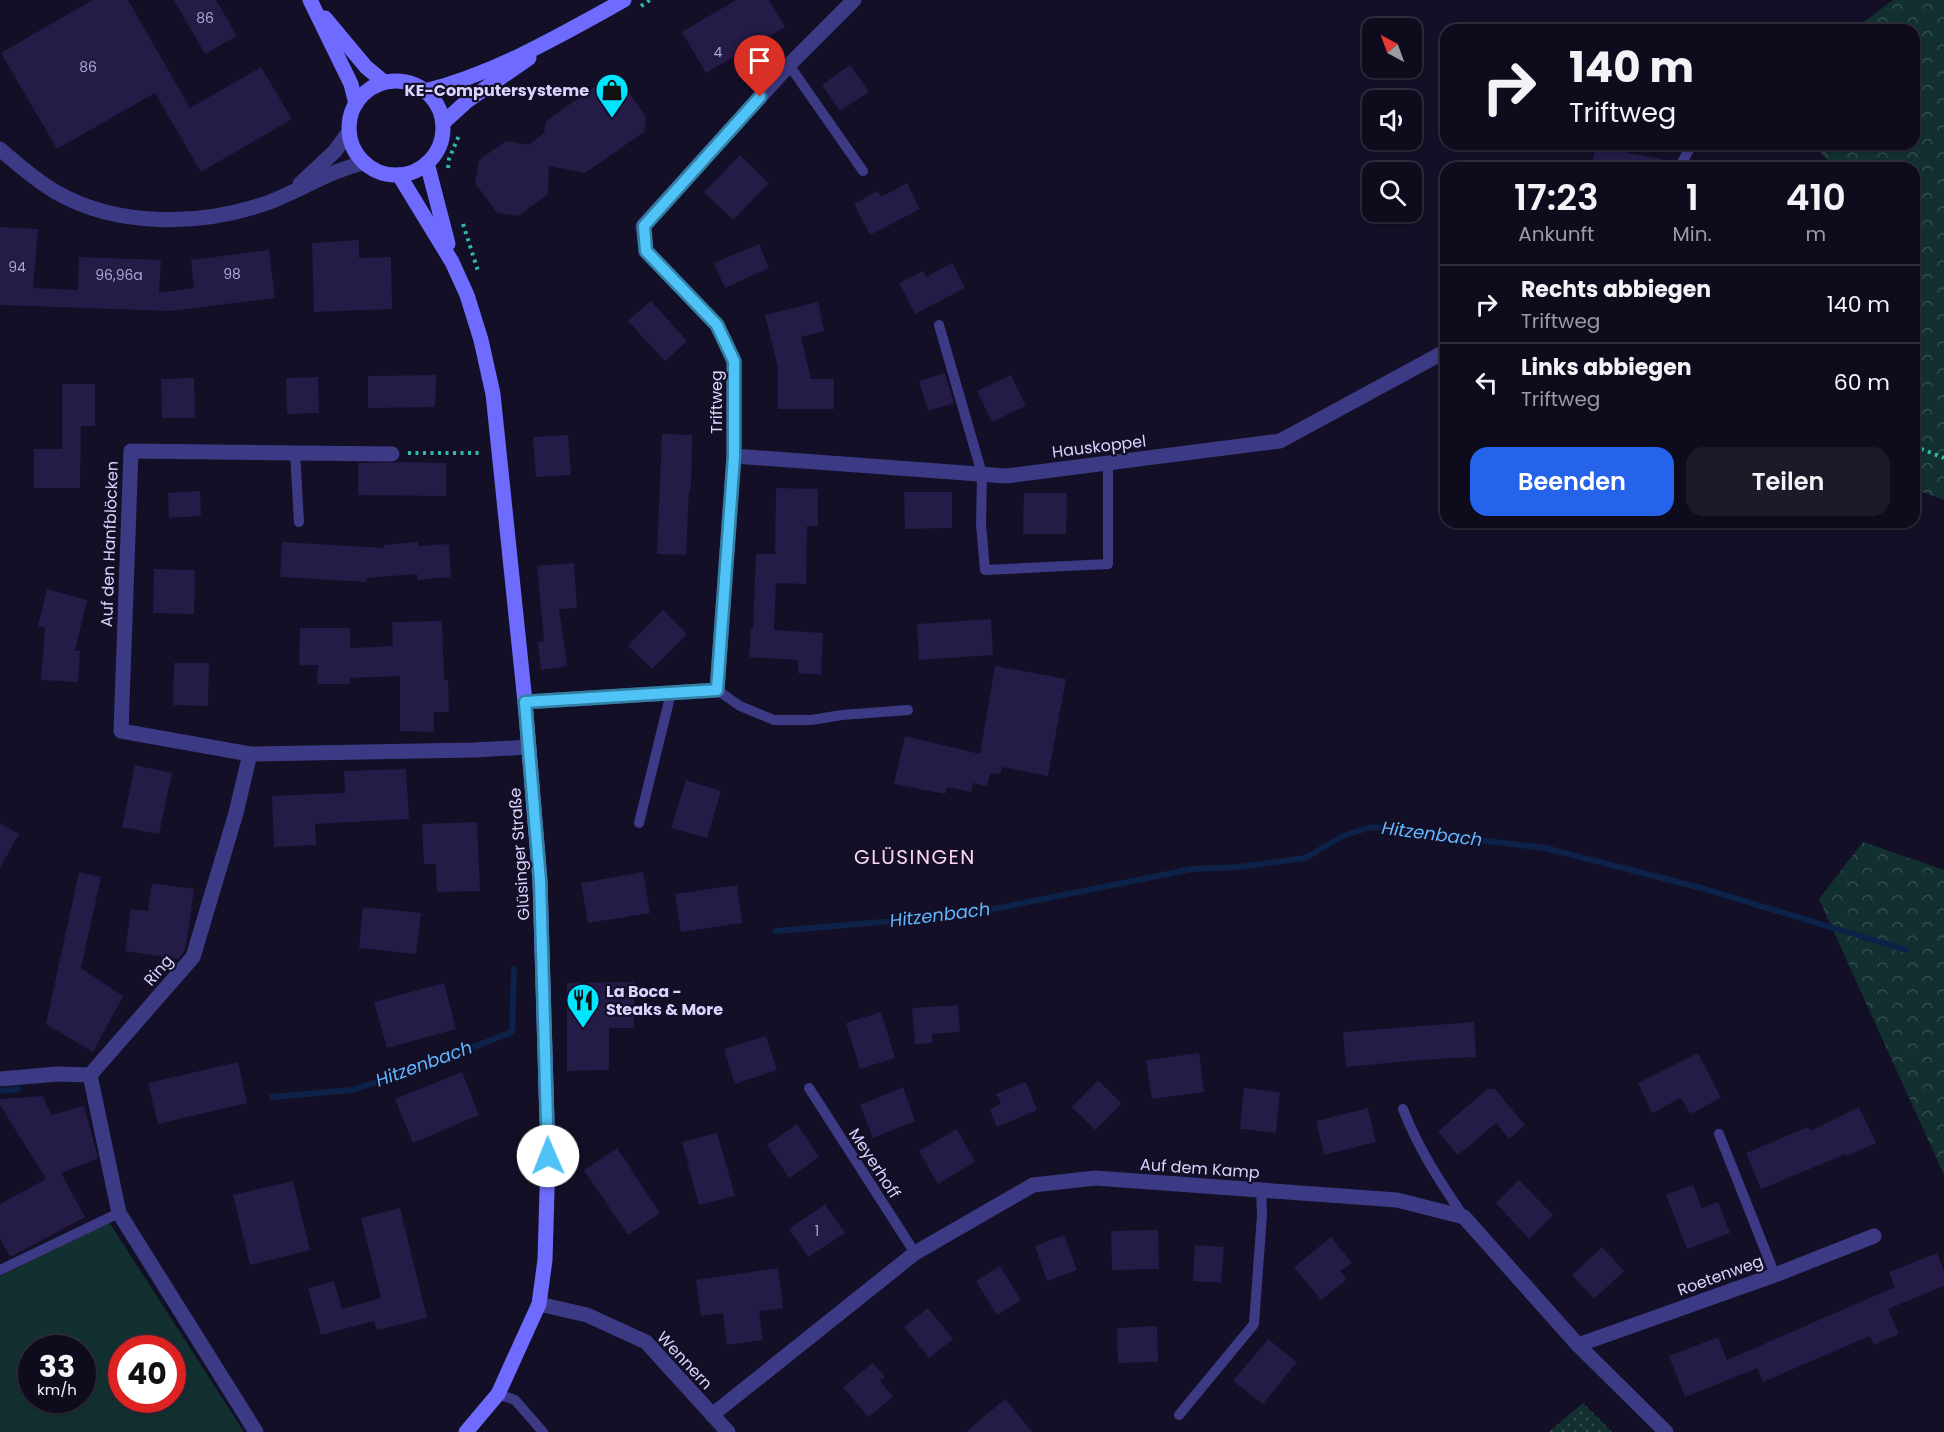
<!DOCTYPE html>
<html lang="de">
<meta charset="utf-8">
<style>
body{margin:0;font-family:Poppins,sans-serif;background:#1c1929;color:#f1f3f6;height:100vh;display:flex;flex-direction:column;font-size:22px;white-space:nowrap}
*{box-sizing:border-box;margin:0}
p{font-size:20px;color:#9b9ba3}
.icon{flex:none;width:33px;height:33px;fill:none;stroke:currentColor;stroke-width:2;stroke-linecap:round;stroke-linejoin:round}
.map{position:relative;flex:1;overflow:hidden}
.side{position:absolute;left:1440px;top:162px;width:480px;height:366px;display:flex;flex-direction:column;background:#0e0b1c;border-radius:18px;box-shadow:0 2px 4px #0004,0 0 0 2px #2e2b3b}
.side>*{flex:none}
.banner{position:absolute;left:1440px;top:24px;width:480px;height:126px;border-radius:18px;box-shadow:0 2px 4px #0004,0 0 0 2px #2e2b3b;background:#0e0b1c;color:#f1f3f6;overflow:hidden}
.needle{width:39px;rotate:319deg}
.fabs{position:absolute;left:1362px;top:18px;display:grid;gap:12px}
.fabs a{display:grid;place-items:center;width:60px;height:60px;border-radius:12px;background:#0e0b1c;box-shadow:0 2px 4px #0004,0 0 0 2px #2e2b3b;font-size:30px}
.speed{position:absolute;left:18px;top:1335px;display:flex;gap:12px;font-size:30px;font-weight:700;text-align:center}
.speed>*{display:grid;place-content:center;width:78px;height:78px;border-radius:50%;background:#0e0b1c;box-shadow:0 2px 4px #0004,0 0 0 2px #2e2b3b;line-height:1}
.speed small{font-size:15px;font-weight:400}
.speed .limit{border:9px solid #d22;background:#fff;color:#111}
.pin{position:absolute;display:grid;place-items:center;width:51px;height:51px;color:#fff;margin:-62px -26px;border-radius:50% 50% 50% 0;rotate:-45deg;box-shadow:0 0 6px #0007}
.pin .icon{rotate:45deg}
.me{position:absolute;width:66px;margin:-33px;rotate:359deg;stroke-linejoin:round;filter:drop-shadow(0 0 4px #0008)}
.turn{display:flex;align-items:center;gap:21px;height:126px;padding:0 30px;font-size:27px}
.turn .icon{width:78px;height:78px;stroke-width:2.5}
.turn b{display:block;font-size:42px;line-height:51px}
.eta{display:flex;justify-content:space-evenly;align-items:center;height:102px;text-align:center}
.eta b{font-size:36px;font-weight:600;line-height:42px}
.cta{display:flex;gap:12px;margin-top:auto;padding:12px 30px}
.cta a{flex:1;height:69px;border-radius:18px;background:#2563eb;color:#fff;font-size:24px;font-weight:600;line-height:69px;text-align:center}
.cta a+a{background:#1c1929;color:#f1f3f6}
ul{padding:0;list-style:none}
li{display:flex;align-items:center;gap:18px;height:78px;padding:0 30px;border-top:2px solid #2e2b3b}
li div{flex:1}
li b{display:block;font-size:22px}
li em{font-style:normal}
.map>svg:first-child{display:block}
</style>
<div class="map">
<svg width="1944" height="1432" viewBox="0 0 1944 1432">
<defs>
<pattern id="forest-crowns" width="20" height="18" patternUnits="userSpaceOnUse" patternTransform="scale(1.5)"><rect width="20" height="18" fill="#12302f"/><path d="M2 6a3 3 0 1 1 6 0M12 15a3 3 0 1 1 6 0" fill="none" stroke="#344d4e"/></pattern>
<pattern id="park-dots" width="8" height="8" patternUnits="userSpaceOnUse" patternTransform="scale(1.5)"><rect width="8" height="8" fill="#12302f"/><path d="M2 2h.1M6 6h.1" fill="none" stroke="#344d4e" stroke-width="1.8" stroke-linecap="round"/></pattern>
</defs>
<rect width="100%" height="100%" fill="#130f26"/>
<path fill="#12302f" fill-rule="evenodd" d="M109,1222L244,1432H0V1276ZM32,1348H82V1400H32ZM122,1348H172V1400H122Z"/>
<g fill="url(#forest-crowns)">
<path d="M1893,0H1944V500L1914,489V168H1834L1817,148V144H1914V30H1853Z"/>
<path d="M1863,842L1944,870V1175L1819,899Z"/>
</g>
<path fill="url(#park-dots)" d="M1583,1403L1612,1432H1549Z"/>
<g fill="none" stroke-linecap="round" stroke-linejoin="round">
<g stroke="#0c2248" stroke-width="6">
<path d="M776,931L964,915L1192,869L1240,867L1305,858L1343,836L1371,827L1545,848L1705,889L1906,950"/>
<path d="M0,1091L18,1089"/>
<path d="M272,1097L352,1090L412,1071L512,1032L514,969"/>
</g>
</g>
<g fill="#241b47">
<path d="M92,0H128L190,108L261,67L292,119L201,172L155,93L57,149L1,53Z"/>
<path d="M174,0H216L237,36L205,54Z"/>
<path d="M736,0H769L785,27L706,73L682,32Z"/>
<path d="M850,65L869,92L840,111L822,85Z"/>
<path d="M606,79L621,81L646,117L644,132L585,173L549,166L548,194L518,216L497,213L475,183L479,160L506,141L529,145L544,133L546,121Z"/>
<path d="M1596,146L1664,160L1663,168H1591Z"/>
<path d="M740,155L769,183L733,220L704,192Z"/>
<path d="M907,183L920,209L870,235L854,204L878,191L881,197Z"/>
<path d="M0,227L38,229L33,288L78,290L79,257L161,260L159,293L194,288L191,260L269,250L275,298L170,311L0,305Z"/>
<path d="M359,240V258L391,257L392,309L314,312L312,243Z"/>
<path d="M759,244L769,268L725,288L714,263Z"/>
<path d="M952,263L965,288L915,314L899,283L923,271L926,277Z"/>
<path d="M651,301L687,341L665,361L628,321Z"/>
<path d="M818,302L824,331L801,337L811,379H834V409H778V368L765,315Z"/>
<path d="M945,373L954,403L928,411L919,381Z"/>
<path d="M436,375L435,407L368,408V376Z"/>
<path d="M1011,375L1026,406L992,422L977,391Z"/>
<path d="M318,377L319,413L287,414L286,378Z"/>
<path d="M194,378L195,418H162L161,379Z"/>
<path d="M62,384H95V426H81L80,488H34V449H62Z"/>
<path d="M662,434L692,435L691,490H689L686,555L657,554Z"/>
<path d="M568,435L571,475L536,477L533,437Z"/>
<path d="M397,462L446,463V496L358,495V463Z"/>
<path d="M776,488L818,489V526H807L806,584L776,583L774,630L823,633L821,675L798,673V660L749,657L751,629H753L756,554H775Z"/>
<path d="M200,491L201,516L169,518L168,493Z"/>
<path d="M904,492H952V528L905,529Z"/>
<path d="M1024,493H1067L1066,534H1023Z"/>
<path d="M282,542L384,548L383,545L418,542V546L449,544L451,577L417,580V574L367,578L366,582L280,577Z"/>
<path d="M574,563L577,608L559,609L567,666L541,670L538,642L544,641L537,566Z"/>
<path d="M154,569L195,570L194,614L153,613Z"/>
<path d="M47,589L87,600L75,651H80L78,682L41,680L45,628L38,626Z"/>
<path d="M663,610L687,634L652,669L628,646Z"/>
<path d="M991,619L993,655L919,660L917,624Z"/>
<path d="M442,621L444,680H448L449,712H434V732L400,731V676L350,678V684H317L318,665H299L300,628H350V648L393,646L392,622Z"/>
<path d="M174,663H209L208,706L173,705Z"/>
<path d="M995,666L1066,679L1048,776L1002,767L1000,774L990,773L987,786L973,783L971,792L947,787L945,794L894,784L905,736L980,754Z"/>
<path d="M135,765L172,773L159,834L122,827Z"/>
<path d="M406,769L409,819L315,824L316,845L274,847L272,796L345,793L344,771Z"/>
<path d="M686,780L721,791L707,838L671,828Z"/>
<path d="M477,822L480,891L437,892L436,864H424L422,824Z"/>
<path d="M0,823L19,834L0,868Z"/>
<path d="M79,872L101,877L81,968L123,996L93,1052L46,1024Z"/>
<path d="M643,872L650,913L588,923L581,883Z"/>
<path d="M152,883L194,889L186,945L184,952L178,959L125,951L131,909L148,911Z"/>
<path d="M737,885L742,923L681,932L675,894Z"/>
<path d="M363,907L421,913L416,954L359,948Z"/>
<path d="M634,982V1028H609V1070L567,1071V983Z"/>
<path d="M444,983L456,1029L387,1048L374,1002Z"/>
<path d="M958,1005L960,1032L932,1034L933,1043L915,1044L912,1008Z"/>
<path d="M881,1012L895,1058L860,1069L846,1023Z"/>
<path d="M1474,1022L1476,1057L1419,1060L1346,1067L1343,1032Z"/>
<path d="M766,1036L777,1070L735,1084L724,1049Z"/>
<path d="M1199,1053L1204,1092L1152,1099L1146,1060Z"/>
<path d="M1698,1053L1721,1098L1690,1114L1681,1098L1652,1113L1638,1083Z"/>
<path d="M238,1062L247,1103L158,1124L148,1083Z"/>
<path d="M462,1072L479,1115L413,1143L395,1099Z"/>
<path d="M1098,1080L1122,1104L1095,1130L1072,1107Z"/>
<path d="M1026,1082L1037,1110L997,1127L990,1110L1001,1103L996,1094Z"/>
<path d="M903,1087L915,1121L873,1138L860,1105Z"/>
<path d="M1244,1088L1280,1092L1276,1133L1240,1129Z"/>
<path d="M1488,1089H1495L1525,1125L1509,1139L1496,1123L1458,1155L1438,1131Z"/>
<path d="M43,1096L51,1115L84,1106L98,1158L61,1173L85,1217L10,1257L0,1238V1204L46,1179L0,1105V1099Z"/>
<path d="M1859,1107L1876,1143L1847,1156L1846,1154L1761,1189L1746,1153L1808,1127L1810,1131Z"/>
<path d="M1368,1108L1376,1142L1324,1155L1316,1121Z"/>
<path d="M797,1124L819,1157L789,1178L767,1145Z"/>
<path d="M957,1129L975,1162L938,1184L919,1151Z"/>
<path d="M717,1133L735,1196L699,1205L682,1142Z"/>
<path d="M617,1148L660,1213L628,1235L584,1170Z"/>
<path d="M1519,1180L1553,1215L1529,1239L1496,1203Z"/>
<path d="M293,1181L310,1250L250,1265L233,1195Z"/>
<path d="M1693,1185L1702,1208L1718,1202L1730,1233L1687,1249L1666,1195Z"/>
<path d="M825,1204L845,1233L808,1257L789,1229Z"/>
<path d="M400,1208L427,1318L377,1330L374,1321L321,1335L308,1288L334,1281L342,1309L381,1298L361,1218Z"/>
<path d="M1158,1230L1159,1269L1112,1270L1111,1231Z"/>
<path d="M1064,1235L1077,1270L1047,1281L1035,1246Z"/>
<path d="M1331,1237L1352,1263L1340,1271L1347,1279L1321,1300L1294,1267Z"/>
<path d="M1195,1245L1224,1247L1221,1283L1193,1281Z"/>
<path d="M1602,1247L1624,1271L1594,1299L1572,1275Z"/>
<path d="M1937,1253L1944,1271V1286L1888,1309L1899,1334L1874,1345L1870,1336L1763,1382L1757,1368L1685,1397L1669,1356L1718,1337L1727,1360L1895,1287L1889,1272Z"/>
<path d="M1000,1266L1021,1300L997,1315L976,1281Z"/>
<path d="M778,1268L783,1308L759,1311L763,1340L727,1345L723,1313L701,1316L696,1280Z"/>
<path d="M928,1308L953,1339L929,1358L904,1327Z"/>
<path d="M1157,1326L1158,1362L1118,1363L1117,1328Z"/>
<path d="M1268,1339L1297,1362L1263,1404L1233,1381Z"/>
<path d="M873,1363L885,1377L880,1381L893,1397L868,1417L843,1387Z"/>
<path d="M1005,1399L1032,1432H966Z"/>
</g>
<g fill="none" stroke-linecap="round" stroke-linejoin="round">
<g stroke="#2fb8b0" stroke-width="4" stroke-dasharray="3 4.5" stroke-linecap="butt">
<path d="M641,6L650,0"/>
<path d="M448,168L449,159L460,133"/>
<path d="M463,224L478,271"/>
<path d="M1914,446L1944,458"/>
<path d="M408,453H481"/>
</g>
<g stroke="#3d3a85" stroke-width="10">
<path d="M789,65L863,171"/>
<path d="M1679,168L1691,146"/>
<path d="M939,325L982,474L981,524L985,570L1108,564V463"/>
<path d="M295,452L299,522"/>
<path d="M717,690L740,706L774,720H811L842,715L908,710"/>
<path d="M639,823L671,693"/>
<path d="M809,1088L915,1253"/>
<path d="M1403,1109C1418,1148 1440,1182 1464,1217"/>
<path d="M1719,1134L1775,1275"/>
<path d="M0,1270L119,1213"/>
<path d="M498,1394L515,1400L543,1432"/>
<path d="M1179,1415L1254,1324L1262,1215L1261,1190"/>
</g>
<g stroke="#3d3a85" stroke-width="15">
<path d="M0,149C17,164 35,179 54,191C117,228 200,226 267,203C300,191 330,170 365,163"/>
<path d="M300,184L335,151L349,132"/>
<path d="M392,454L131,451L121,731L250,754L474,750L529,747"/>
<path d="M734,456L1006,476L1280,441L1446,351"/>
<path d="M525,702L717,690L734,456V361L717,325L646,251L643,226L789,65L854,0"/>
<path d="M90,1075L119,1213L256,1432"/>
<path d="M90,1075L193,957L236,813L250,754"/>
<path d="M0,1079L57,1074L90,1075"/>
<path d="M539,1304L587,1315L646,1342L728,1432"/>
<path d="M1578,1345L1775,1275L1874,1236"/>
<path d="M712,1415L915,1253L1033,1185L1095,1178L1397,1200L1464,1217L1578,1345L1666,1432"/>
</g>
<g stroke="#6f6bff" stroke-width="15">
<path d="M310,0L351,84L356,104"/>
<path d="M325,18L366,67L384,82"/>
<circle cx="396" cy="128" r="47"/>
<path d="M425,91C496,73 561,35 624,0"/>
<path d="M443,123L467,101L529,58"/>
<path d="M427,163L448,244"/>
<path d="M399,175L452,262L467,295L481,340L493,394L525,702L540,881L548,1156L545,1260L539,1304L498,1394L466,1432"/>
</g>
</g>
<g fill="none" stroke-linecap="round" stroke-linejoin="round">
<g stroke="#337fa1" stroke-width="15">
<path id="route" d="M548,1156L540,881L525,702L717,690L734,456V361L717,325L646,251L644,226L760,97"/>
</g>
<use href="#route" stroke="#4fc3f7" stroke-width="10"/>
</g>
<defs>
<g id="shop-pin" transform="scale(1.725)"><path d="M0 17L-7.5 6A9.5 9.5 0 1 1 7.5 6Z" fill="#00e5ff" stroke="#130f26"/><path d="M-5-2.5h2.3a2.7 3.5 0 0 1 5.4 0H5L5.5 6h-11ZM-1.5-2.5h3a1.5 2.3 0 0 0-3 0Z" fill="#111"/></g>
<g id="restaurant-pin" transform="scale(1.725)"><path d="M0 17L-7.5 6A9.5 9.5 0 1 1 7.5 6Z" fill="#00e5ff" stroke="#130f26"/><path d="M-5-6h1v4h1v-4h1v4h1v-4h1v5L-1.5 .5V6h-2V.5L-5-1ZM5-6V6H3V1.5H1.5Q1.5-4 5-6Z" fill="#111"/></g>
</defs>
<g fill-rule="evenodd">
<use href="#shop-pin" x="612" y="90"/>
<use href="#restaurant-pin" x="583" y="1000"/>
</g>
<g text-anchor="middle" stroke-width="4.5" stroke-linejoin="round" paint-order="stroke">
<g font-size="14" fill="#aca6d1">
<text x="205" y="23">86</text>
<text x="718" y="57">4</text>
<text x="88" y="72">86</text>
<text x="17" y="272">94</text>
<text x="232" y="279">98</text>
<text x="119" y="280">96,96a</text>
<text x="817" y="1236">1</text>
</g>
<g font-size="16" font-weight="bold" fill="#d9d4ff" stroke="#130f26" text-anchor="end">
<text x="589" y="96">KE-Computersysteme</text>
<text x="606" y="997" text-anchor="start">La Boca -<tspan x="606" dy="18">Steaks &amp; More</tspan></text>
</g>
<g font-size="16" fill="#d9d4ff" stroke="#130f26">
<text transform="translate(716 402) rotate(-90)" y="6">Triftweg</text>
<text transform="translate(1099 446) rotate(-7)" y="6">Hauskoppel</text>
<text transform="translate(109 544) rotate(-88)" y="6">Auf den Hanfblöcken</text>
<text transform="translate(519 854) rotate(-94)" y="6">Glüsinger Straße</text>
<text transform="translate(158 970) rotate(-49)" y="6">Ring</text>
<text transform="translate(875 1163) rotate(57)" y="6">Meyerhoff</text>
<text transform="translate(1200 1168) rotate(4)" y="6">Auf dem Kamp</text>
<text transform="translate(1720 1275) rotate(-20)" y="6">Roetenweg</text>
<text transform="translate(685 1360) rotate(47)" y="6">Wennern</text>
</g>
<g font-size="18" font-style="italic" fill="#62b6ff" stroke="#130f26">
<text transform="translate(1432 834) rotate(7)" y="6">Hitzenbach</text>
<text transform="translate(940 915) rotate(-7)" y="6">Hitzenbach</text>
<text transform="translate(424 1064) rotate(-20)" y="6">Hitzenbach</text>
</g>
<g font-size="20" letter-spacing="1.5" fill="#ffd6f0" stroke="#130f26">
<text x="915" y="864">GLÜSINGEN</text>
</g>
</g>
</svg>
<div class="fabs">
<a><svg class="needle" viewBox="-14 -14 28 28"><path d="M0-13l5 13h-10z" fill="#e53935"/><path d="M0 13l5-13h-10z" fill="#9b9ba3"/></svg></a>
<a><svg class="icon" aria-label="sound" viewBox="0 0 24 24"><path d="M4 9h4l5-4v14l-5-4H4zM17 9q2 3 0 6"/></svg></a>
<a><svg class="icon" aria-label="search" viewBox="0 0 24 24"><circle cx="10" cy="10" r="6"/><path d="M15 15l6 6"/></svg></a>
</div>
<div class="speed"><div>33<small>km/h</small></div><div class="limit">40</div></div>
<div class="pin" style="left:760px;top:97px;background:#d93025"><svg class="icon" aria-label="arrive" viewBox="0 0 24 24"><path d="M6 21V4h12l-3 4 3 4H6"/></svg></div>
<svg class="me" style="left:548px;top:1156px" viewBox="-20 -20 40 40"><circle r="19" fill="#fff"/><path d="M0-13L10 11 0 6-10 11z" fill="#4fc3f7"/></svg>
<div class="banner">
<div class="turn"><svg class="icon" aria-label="right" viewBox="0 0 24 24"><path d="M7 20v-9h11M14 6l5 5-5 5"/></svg><div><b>140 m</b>Triftweg</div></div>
</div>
<section class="side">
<div class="eta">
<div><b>17:23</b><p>Ankunft</p></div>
<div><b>1</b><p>Min.</p></div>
<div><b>410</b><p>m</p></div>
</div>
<ul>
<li><svg class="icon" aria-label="right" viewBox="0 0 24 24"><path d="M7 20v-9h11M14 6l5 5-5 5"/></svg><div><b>Rechts abbiegen</b><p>Triftweg</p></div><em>140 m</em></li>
<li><svg class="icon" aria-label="left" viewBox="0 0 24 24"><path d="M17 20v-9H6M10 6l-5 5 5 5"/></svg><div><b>Links abbiegen</b><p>Triftweg</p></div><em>60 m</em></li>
</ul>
<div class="cta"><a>Beenden</a><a>Teilen</a></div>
</section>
</div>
